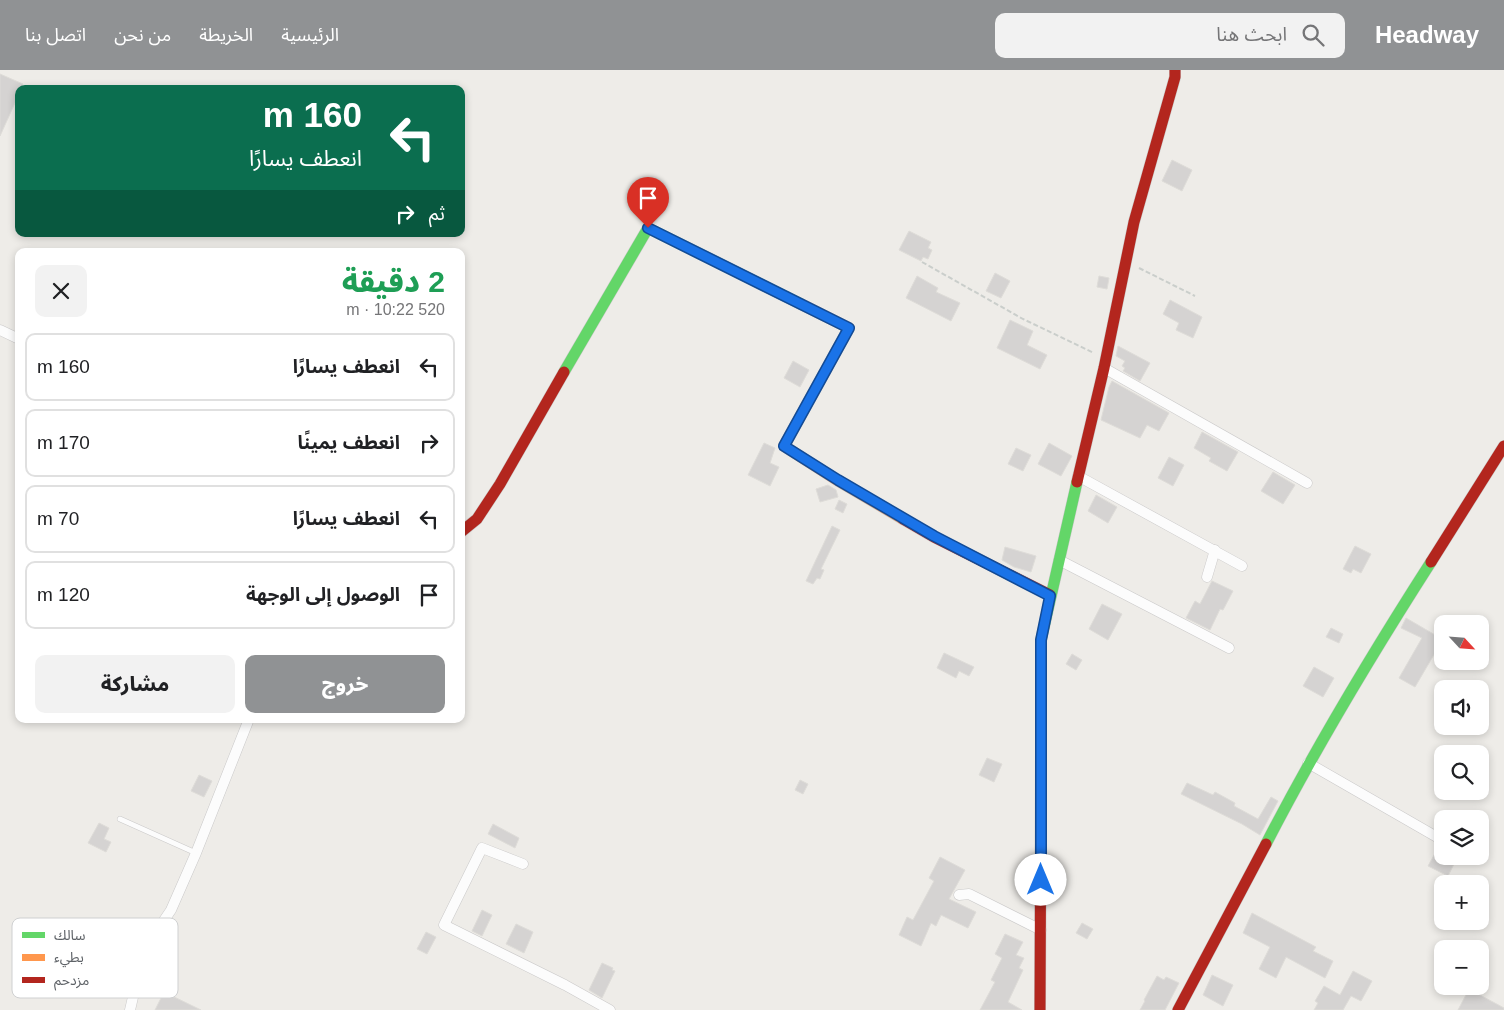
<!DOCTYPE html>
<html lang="ar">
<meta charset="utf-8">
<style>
body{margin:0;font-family:Helvetica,"Noto Sans Arabic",sans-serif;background:#f2f2f2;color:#202124;direction:rtl;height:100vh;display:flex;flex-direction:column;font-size:19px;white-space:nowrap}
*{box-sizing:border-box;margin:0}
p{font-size:16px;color:#757577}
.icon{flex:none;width:28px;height:28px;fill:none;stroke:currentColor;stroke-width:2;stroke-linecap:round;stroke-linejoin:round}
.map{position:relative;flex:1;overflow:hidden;direction:ltr}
.sheet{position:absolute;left:15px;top:178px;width:450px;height:475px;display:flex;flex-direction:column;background:#fff;border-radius:10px;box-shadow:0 2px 8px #0003;direction:rtl}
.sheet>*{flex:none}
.hud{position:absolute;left:15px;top:15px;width:450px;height:152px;border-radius:10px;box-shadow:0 2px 8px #0003;direction:rtl;background:#0b6e4f;color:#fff;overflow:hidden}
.needle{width:32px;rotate:116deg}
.controls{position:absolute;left:1434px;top:545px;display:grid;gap:10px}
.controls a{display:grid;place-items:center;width:55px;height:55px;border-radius:10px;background:#fff;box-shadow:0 2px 8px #0003;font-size:25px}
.pin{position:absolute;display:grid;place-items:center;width:42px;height:42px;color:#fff;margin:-51px -21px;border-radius:50% 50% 50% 0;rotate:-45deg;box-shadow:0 0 5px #0007}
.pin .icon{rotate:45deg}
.me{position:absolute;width:55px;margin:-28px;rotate:0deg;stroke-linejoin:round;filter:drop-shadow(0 0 4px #0008)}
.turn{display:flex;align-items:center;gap:18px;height:105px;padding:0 20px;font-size:22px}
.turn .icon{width:65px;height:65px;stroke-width:2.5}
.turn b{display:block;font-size:35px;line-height:42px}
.then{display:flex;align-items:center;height:48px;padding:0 20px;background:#0003;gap:10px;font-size:19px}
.round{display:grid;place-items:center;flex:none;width:52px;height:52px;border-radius:10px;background:#f2f2f2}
.headline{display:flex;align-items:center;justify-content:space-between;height:85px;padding:0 20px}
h1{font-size:30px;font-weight:800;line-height:38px;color:#1e9e55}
.primary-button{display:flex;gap:10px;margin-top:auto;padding:10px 20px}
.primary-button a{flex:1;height:58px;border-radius:10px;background:#909294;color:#fff;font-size:20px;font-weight:800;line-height:58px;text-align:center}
.primary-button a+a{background:#f2f2f2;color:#202124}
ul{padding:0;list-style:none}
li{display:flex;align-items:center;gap:15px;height:68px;margin:0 10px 8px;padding:0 10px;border:2px solid #e0e0e0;border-radius:10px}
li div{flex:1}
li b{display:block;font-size:19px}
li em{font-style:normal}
header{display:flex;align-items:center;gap:30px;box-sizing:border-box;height:70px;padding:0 25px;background:#909294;color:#fff}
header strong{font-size:24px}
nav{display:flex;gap:28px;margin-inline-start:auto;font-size:18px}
.search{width:350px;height:45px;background:#f2f2f2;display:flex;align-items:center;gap:12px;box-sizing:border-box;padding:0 18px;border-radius:10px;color:#757577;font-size:19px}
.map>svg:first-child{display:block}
</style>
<header>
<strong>Headway</strong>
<div class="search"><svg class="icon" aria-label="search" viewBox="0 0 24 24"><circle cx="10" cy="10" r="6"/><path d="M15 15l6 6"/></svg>ابحث هنا</div>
<nav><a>الرئيسية</a><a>الخريطة</a><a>من نحن</a><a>اتصل بنا</a></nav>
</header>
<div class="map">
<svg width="1504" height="940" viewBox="0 0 1504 940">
<rect width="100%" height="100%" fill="#eeece8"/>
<g fill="#d5d3d2" stroke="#dedcd8">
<path d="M0,4L23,14L21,19H19V24L0,66Z"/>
<path d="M1172,90L1192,100L1182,121L1162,111Z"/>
<path d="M909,161L931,172L928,178L932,180L928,189L923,187L921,191L899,180Z"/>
<path d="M995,203L1010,211L1001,228L986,221Z"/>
<path d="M917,206L938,218L936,222L960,233L951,251L906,228Z"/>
<path d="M1099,206L1109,208L1107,219L1097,217Z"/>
<path d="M1170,230L1202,247L1193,268L1176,260L1179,253L1163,244Z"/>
<path d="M1010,250L1033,261L1027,275L1047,285L1040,299L997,278Z"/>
<path d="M1118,276L1150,293L1140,311L1123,301L1125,298L1122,296L1125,291L1116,286Z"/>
<path d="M793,291L809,300L800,317L784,308Z"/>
<path d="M1112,311L1169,343L1159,361L1147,355L1140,368L1101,350L1109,317Z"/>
<path d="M1202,362L1238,382L1227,401L1209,391L1211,388L1194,378Z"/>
<path d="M764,373L775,378L770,393L779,397L770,416L748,405Z"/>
<path d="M1049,373L1072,386L1061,406L1038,394Z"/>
<path d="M1016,378L1031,385L1023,401L1008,394Z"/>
<path d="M1169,387L1184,395L1173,416L1158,408Z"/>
<path d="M1273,402L1295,415L1283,434L1261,421Z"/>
<path d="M828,415L836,420L838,427L820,432L816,419Z"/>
<path d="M1096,425L1117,437L1108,453L1088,441Z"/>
<path d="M839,430L847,434L843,443L835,439Z"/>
<path d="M832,456L840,460L821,499L824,500L820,509L817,508L813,514L806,511Z"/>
<path d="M1355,476L1371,484L1361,503L1353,499L1351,503L1343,499Z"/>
<path d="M1005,477L1036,486L1031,502L1014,497L1002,490Z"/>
<path d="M1212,511L1233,521L1223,540L1220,539L1210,560L1186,548L1195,531L1200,534Z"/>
<path d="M1102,534L1122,544L1108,570L1089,559Z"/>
<path d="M1406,548L1442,569V578L1439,576L1415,617L1399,608L1422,568L1401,558Z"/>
<path d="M1331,558L1343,564L1339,573L1326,567Z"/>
<path d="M944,583L974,597L969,606L959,601L956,608L937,598Z"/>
<path d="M1072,584L1082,590L1076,600L1066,594Z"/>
<path d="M1314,597L1334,608L1323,627L1303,616Z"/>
<path d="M987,688L1002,694L994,712L979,705Z"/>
<path d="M199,705L212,711L204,727L191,721Z"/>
<path d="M800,710L808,714L803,724L795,720Z"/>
<path d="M1187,713L1213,725L1215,722L1235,733L1234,736L1258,749L1271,727L1278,731L1260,765L1242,754L1181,724Z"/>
<path d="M99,753L109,758L104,769L111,772L106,782L88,773Z"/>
<path d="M493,754L519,768L515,778L488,764Z"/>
<path d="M1439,776L1442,777V786H1458L1448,806L1428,796Z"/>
<path d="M940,787L965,800L949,829L976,842L968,858L941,845L936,856L931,853L921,876L899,865L907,847L913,850L934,811L929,808Z"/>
<path d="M482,840L492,845L482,866L472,861Z"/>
<path d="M1252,843L1316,877L1313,881L1333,891L1325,908L1286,887L1276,908L1259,899L1270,877L1243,863Z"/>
<path d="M1082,853L1093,859L1087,869L1076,863Z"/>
<path d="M516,854L533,862L524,883L506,874Z"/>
<path d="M426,862L436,867L427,884L417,879Z"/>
<path d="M1005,864L1023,872L1016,885L1024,888L1019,898L1023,900L1008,932L1022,940H980L995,912L991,910L1002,888L995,884Z"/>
<path d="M602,893L613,898L612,900L615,901L602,928L589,920Z"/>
<path d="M1353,901L1372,911L1361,931L1351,926L1343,940H1314L1318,933L1315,931L1324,916L1340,925Z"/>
<path d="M1212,905L1233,915L1223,936L1203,925Z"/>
<path d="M1157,906L1164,910L1166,907L1179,913L1165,940H1140L1145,931L1144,930Z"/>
<path d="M1469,919L1504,938V940H1458Z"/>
<path d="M164,922L201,940H155Z"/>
</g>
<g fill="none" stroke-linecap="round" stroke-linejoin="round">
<g stroke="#cac9c9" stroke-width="6">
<path id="lane" d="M120,749L196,783"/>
</g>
<g stroke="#cac9c9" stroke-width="11">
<g id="street">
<path d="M0,260L19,269"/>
<path d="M1104,298L1307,413"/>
<path d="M1078,406L1242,496"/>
<path d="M1059,490L1229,578"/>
<path d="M1207,507L1215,480"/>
<path d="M1308,693L1442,770"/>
<path d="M523,794L482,778L444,855L565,915L610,940"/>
<path d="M959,825L969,824L1041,860"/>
<path d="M130,940L144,880L171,840L196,783L249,649"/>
</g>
</g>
<g stroke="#c9c9c8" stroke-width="12">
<g id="fast">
<path d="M564,302L648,158L801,234"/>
<path d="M1041,682V570L1077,412"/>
<path d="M1266,774C1316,677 1372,584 1431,492"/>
</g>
</g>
<g stroke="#c9c9c8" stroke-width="12">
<path id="slow" d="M801,234L849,258L784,376L837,410L903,449"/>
</g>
<g stroke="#c9c9c8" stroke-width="12">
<g id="jam">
<path d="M1077,412L1104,298L1134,152L1175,7V0"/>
<path d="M903,449L934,467L1050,525"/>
<path d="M461,462L477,449L500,414L564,302"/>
<path d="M1431,492L1504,376"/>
<path d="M1040,940L1041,682"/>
<path d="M1178,940L1266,774"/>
</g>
</g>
<g stroke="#cacecb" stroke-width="2" stroke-dasharray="5 2.5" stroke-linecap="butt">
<path d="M922,192L1023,249L1094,283"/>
<path d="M1139,198L1195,226"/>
</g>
<use href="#lane" stroke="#fcfcfc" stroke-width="5"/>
<use href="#street" stroke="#fcfcfc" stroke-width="10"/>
<use href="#fast" stroke="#63d668" stroke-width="11"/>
<use href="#slow" stroke="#ff974d" stroke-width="11"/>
<use href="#jam" stroke="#b3261e" stroke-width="11"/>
</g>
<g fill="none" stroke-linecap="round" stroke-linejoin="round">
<g stroke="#114b97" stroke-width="12">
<path id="route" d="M648,158L849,258L784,376L838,410L934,466L1050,526L1041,570V810"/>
</g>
<use href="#route" stroke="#1a73e8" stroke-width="9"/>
</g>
<rect x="12" y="848" width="166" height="80" rx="8" fill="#fff" stroke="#cfd0d1" stroke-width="1"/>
<rect x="22" y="862" width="23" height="6" fill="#63d668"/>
<rect x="22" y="884" width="23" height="7" fill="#ff974d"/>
<rect x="22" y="907" width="23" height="6" fill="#b3261e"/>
<g font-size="14" fill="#5e6267">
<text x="54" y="870">سالك</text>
<text x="54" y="892">بطيء</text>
<text x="54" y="915">مزدحم</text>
</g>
</svg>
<div class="controls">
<a><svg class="needle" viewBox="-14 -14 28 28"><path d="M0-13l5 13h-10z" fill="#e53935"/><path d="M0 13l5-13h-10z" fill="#757577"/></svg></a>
<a><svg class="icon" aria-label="sound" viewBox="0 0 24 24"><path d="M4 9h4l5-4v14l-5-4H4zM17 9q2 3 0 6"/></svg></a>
<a><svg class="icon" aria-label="search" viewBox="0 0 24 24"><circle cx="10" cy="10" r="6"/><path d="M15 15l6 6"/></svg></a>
<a><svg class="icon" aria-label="layers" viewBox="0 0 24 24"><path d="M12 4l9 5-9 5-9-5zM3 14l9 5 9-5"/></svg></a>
<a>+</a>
<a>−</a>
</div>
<div class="pin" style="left:648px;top:158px;background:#d93025"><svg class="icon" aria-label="arrive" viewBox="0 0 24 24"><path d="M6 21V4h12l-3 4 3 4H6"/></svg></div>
<svg class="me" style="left:1041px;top:810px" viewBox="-20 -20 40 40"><circle r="19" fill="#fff"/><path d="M0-13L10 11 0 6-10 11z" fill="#1a73e8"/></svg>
<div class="hud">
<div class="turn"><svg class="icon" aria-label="left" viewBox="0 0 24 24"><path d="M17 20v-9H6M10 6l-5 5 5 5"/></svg><div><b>160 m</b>انعطف يسارًا</div></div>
<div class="then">ثم<svg class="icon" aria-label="right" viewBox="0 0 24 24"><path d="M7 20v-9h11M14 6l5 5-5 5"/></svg></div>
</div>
<section class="sheet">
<div class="headline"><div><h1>2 دقيقة</h1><p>520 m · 10:22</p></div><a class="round"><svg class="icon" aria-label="close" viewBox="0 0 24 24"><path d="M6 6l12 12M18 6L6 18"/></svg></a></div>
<ul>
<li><svg class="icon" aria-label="left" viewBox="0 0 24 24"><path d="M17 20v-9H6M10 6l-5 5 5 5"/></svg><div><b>انعطف يسارًا</b></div><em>160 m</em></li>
<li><svg class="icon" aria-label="right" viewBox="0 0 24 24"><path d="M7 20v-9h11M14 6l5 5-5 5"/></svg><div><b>انعطف يمينًا</b></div><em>170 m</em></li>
<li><svg class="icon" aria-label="left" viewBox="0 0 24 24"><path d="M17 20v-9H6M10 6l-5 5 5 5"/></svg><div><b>انعطف يسارًا</b></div><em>70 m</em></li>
<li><svg class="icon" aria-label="arrive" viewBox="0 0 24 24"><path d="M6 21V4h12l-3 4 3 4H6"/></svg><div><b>الوصول إلى الوجهة</b></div><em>120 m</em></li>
</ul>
<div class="primary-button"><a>خروج</a><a>مشاركة</a></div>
</section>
</div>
